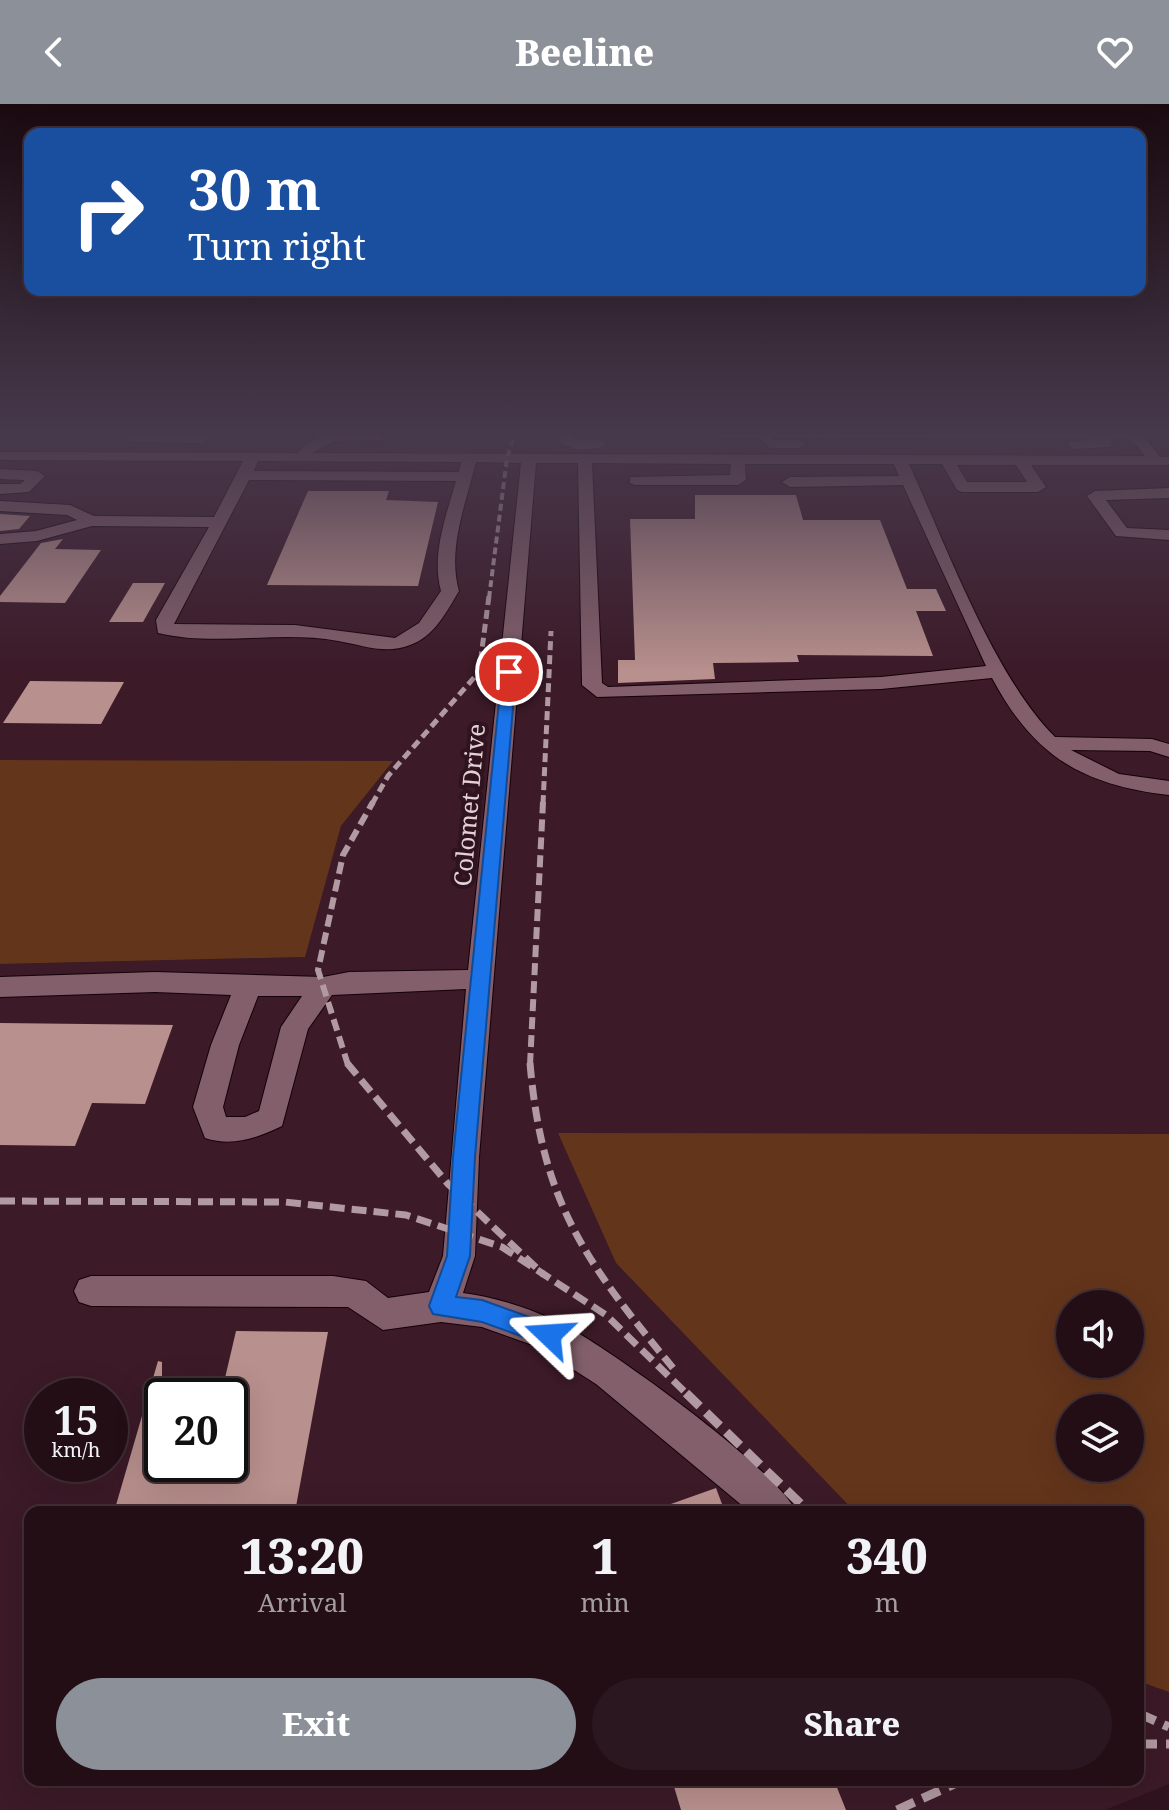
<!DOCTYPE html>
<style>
body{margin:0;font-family:"Noto Serif",serif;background:#2b171f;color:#f1f3f6;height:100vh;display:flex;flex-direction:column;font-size:30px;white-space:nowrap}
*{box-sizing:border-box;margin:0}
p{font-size:26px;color:#a39ca1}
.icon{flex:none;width:44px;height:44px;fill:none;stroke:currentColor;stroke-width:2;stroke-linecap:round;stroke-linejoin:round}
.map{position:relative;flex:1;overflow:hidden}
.panel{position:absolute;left:24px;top:1402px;width:1120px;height:280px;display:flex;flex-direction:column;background:#230e16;border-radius:16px;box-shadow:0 8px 32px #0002,0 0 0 2px #402e35}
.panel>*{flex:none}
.banner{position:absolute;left:24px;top:24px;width:1122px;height:168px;border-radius:16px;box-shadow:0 8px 32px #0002,0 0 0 2px #402e35;background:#1a4fa0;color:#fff;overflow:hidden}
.tools{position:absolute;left:1056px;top:1186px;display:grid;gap:16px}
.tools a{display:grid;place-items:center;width:88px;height:88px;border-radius:50%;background:#230e16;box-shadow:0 8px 32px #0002,0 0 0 2px #402e35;font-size:40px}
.speed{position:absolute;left:24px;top:1274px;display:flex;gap:16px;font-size:40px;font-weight:700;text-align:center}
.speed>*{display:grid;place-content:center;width:104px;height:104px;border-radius:50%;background:#230e16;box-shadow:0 8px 32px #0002,0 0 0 2px #402e35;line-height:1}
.speed small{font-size:20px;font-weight:400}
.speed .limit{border:4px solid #111;border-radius:12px;background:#fff;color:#111}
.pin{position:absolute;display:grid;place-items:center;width:68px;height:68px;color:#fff;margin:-34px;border:4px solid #fff;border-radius:50%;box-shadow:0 2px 8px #0007}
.me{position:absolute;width:88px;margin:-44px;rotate:290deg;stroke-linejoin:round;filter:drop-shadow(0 0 6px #0008)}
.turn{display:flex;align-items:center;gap:28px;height:168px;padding:0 32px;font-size:36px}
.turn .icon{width:104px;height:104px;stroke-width:2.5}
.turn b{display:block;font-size:56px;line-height:68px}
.eta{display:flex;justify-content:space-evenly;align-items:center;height:136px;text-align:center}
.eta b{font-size:48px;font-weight:800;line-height:56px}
.primary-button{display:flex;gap:16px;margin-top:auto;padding:16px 32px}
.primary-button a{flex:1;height:92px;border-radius:48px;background:#8c9099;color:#fff;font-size:32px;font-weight:800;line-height:92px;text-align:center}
.primary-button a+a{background:#2b171f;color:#f1f3f6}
header{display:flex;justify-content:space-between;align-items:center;height:104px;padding:0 32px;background:#8c9099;color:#fff;font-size:36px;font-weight:800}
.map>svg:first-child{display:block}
</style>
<header><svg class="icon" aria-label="back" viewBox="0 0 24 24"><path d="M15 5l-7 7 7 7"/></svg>Beeline<svg class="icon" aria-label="heart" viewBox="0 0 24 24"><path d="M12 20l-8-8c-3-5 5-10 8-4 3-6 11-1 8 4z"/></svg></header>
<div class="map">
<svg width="1169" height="1706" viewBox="0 0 1169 1706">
<rect width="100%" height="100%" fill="#2f131e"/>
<path fill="#3c1a28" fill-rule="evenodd" d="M0,329H1163L1169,336V1030L559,1029L616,1159L855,1408H30V1676H1138V1577L1169,1588V1680L1105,1706H0V860L304,853L341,722L392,658L0,656ZM42,1292H110V1360H42ZM162,1292H230V1360H162Z"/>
<g fill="#63351b" fill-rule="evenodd">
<path d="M0,656L393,657L341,722L305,853L0,860Z"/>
<path d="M558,1029L1169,1030V1588L1138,1577V1408H855L616,1159ZM1130,1200V1260H1070V1200ZM1130,1304V1364H1070V1304Z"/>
</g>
<g fill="#b8908d" fill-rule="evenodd">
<path d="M308,387H389L386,396L438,398L418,482L267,481Z"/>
<path d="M695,391H796L803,416H880L907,485H936L946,507H916L933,552L797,551L799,558L713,559L715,575L618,579V556H635L630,415H695Z"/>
<path d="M0,410L30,412L19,425L0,427Z"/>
<path d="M63,435L55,445L101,446L65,499L0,498V492L41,439Z"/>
<path d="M133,479H165L143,518H109Z"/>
<path d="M30,577L124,578L101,620L3,619Z"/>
<path d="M0,919L173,921L145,1000L92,999L75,1042L0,1041Z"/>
<path d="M236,1227L328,1228L295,1408H114L158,1257L162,1258V1273L225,1274ZM162,1292H230V1360H162Z"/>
<path d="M716,1384L725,1408H655L654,1406Z"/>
<path d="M672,1676H834L846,1706H681Z"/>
</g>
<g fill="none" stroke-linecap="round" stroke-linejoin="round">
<g stroke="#150108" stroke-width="2">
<g id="minor">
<path d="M214,329L203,339L133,338L126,334L133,330Z"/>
<path d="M378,329L383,333L381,336L334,337L312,349L1145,352L1131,335H1112L1111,342L1106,343L1074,345L1067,341L1069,338L1098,335L778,334L771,330L1141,329L1160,353H1169V361H1031L1046,383L1038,388H962L957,386L942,360H909C945,439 994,573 1055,633L1152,635L1169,640V653L1150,647L1071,646L1119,670L1169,677V691C1081,681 1033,651 992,574L881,585L597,593L582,581L578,359H536L479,1053L475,1152L463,1189C495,1193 533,1205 562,1220C608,1243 779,1367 796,1408H750L596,1280L538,1243L482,1223L441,1218L383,1226L348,1203L91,1202L79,1198L74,1187L79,1176L91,1172H333L366,1177L388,1194L429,1188L443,1152L466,885L332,891L308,925L282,1022C257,1034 233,1043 205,1034L193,1003L211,941L231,891L155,888L0,893V873L155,868L323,873L349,868L468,866L521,359L476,358C466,399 447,445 459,487C447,507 434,533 410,541C385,551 363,541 338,537C279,526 216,543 158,529L156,516L209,423L92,422L37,437L0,440V430L36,427L77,416L67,411L0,407V397L70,401L94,412L214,413L243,357L0,356V348L298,349C317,323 349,329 378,329ZM258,357L461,358L459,368L254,367ZM592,359L731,360L730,371L630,373V379L635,381H738L746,376L745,360H894L899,372L790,373L782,378L790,383L903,381L986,562L881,573L608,583L602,579ZM957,361H1016L1027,378H967ZM249,376L456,377C446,412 431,451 441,487L419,519L395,534L295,521L174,520ZM258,892H302L281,923L259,1007L245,1013H226L223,1003L239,941Z"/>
<path d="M560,329H574V336H600L607,340C596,347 570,348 560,338Z"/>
<path d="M770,329L774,336H799L806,340L799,344H770L759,334H719L712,330Z"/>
<path d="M0,365L37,367L45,372L29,388L0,390V380H20L25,376L0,375Z"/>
<path d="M1169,384V394L1106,396L1127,424L1169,426V436L1116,432L1087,392L1095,387Z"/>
</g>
</g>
<use href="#minor" fill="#825f6a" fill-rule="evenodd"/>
<path stroke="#b19aa1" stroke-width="4" stroke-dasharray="7 4" stroke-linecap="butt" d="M489,494L507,354L515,329"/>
<g stroke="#b19aa1" stroke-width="5" stroke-dasharray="9 5" stroke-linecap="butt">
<path d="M372,700L388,672L479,568L489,492"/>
<path d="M543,700L551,527"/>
</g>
<g stroke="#b19aa1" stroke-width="6" stroke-dasharray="12 6" stroke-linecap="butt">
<path d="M348,961L318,866L343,751L373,698"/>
<path d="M530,961L543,698"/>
</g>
<g stroke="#b19aa1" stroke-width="7" stroke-dasharray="15 7" stroke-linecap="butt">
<path d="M347,959L448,1080L544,1171"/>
<path d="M530,959C542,1100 586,1158 673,1264"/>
<path d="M0,1097L285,1098L406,1111L502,1143L606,1211L688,1291"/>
</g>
<g stroke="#b19aa1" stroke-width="9" stroke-dasharray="19 9" stroke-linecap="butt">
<path d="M686,1289L809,1408"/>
<path d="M1138,1609L1169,1623"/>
<path d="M1138,1640H1169"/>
<path d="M897,1706L963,1676"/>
</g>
</g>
<linearGradient id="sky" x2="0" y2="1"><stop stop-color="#1a0a10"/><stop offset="0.58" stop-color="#47394c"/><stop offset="1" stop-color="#47394c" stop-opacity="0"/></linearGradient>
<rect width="1169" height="568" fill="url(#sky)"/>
<path fill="#1a73e8" stroke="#114b97" stroke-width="2" d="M509,564L516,568L475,1053L470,1152L456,1193L482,1196L557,1223L561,1231L557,1239L549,1242L482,1218L433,1210L429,1202L447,1152L453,1053L502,568Z"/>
<g text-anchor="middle" stroke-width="8" stroke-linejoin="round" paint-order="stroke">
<g font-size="24" fill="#e5d0d6" stroke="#2f131e">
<text transform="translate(470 701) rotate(-85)" y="8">Colomet Drive</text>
</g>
</g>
</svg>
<div class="tools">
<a><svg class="icon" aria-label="sound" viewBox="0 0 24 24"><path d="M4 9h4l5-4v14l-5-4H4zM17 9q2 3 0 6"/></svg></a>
<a><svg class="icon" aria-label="layers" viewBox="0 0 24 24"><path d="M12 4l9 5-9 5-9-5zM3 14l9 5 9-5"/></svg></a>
</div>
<div class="speed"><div>15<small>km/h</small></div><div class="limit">20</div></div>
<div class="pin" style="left:509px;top:568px;background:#d93025"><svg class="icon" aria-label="arrive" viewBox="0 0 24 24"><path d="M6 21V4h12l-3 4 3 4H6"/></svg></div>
<svg class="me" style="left:549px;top:1231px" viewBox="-20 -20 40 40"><path d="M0-17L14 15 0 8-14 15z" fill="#1a73e8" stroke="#fff" stroke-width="4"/></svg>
<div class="banner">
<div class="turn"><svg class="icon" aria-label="right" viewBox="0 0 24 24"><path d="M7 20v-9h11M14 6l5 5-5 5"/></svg><div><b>30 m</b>Turn right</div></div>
</div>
<section class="panel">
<div class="eta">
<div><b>13:20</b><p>Arrival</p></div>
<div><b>1</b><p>min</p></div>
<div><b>340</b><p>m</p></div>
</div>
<div class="primary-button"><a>Exit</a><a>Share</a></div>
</section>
</div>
